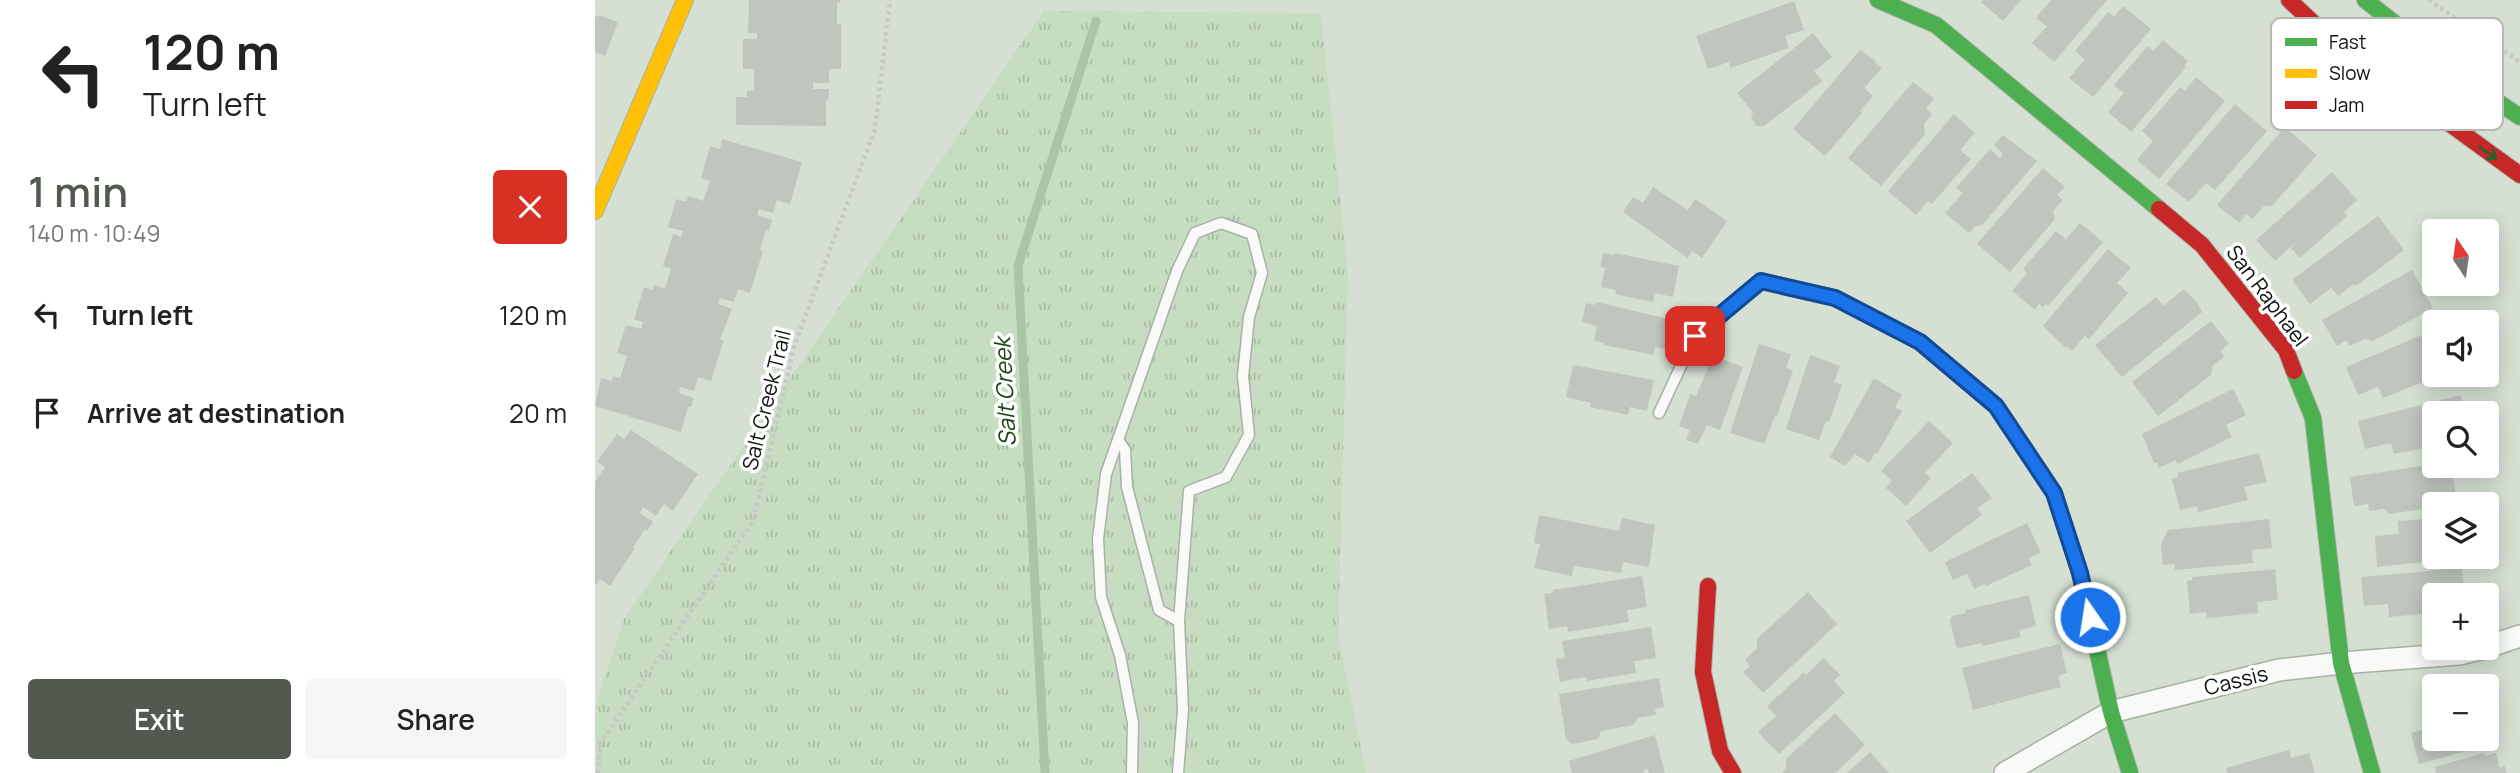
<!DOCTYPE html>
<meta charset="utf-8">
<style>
body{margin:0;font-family:Manrope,sans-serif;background:#f6f6f6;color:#222;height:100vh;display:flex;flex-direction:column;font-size:26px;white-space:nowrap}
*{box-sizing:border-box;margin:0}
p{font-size:23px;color:#767676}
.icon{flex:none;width:38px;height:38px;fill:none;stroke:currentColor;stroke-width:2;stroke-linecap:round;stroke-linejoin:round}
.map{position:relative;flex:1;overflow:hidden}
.drawer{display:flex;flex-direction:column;background:#fff;width:595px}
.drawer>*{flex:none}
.hud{background:#fff;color:#222;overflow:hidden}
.needle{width:46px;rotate:347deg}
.tools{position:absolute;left:1827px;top:219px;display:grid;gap:14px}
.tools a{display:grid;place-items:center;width:77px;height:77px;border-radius:7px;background:#fff;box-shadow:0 4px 18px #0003;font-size:35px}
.pin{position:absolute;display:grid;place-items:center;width:60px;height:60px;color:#fff;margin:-30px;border-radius:14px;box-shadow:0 4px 10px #0006}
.me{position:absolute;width:77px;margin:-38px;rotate:347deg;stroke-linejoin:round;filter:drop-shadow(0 0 5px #0008)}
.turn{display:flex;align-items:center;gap:24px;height:147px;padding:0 28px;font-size:32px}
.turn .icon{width:91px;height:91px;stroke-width:2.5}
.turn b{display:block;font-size:49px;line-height:60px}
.round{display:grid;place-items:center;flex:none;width:74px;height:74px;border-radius:7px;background:#f6f6f6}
.summary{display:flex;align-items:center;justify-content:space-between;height:119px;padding:0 28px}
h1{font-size:42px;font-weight:600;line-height:52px;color:#525a50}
.cta{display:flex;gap:14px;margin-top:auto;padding:14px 28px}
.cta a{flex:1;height:80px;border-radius:7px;background:#525a50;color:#fff;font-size:28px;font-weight:600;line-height:80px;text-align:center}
.cta a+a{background:#f6f6f6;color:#222}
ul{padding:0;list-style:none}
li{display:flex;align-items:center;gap:21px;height:98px;padding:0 28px}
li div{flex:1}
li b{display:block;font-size:26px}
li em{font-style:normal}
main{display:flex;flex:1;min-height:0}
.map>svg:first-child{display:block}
</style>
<main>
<section class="drawer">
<div class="hud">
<div class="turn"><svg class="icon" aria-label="left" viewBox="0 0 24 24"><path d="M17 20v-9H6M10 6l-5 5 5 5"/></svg><div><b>120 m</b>Turn left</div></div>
</div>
<div class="summary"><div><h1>1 min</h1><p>140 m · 10:49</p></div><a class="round" style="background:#d93025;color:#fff"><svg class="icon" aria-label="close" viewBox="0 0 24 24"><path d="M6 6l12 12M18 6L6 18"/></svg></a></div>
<ul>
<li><svg class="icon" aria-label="left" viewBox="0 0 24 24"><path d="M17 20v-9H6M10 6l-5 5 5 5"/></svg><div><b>Turn left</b></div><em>120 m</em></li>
<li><svg class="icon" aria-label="arrive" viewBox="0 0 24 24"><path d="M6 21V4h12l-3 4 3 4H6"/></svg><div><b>Arrive at destination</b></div><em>20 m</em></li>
</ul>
<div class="cta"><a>Exit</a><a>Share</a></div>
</section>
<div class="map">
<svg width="1925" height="773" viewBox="0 0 1925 773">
<defs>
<pattern id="grass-tufts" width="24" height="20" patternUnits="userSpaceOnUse" patternTransform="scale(1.75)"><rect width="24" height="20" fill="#c6ddc1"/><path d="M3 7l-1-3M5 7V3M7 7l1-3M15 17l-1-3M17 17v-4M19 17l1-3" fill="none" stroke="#a9bda4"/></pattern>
</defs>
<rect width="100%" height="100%" fill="#d5e0d3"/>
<path fill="url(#grass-tufts)" d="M449,11L726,13L753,275L743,636L771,773H0V707L29,619Z"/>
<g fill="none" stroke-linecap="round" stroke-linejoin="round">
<path stroke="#aac5a5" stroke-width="9" d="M450,773L423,266L501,21"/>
</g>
<g fill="#bec6bd">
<path d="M154,0H245V3H242V24H246V69H234V83H218V89H234V99L231,100V126L141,125V97H152V91H159V69H148V39H162V33H153Z"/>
<path d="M1388,0H1426L1408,21L1386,2Z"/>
<path d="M1456,0H1512L1459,62L1437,43L1453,25L1451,26L1441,18Z"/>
<path d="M1199,1L1209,30L1190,36L1194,48L1135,68L1134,62L1113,69L1101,36Z"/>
<path d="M1528,6L1556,29L1498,97L1474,78L1490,60L1480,51L1513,12L1519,17Z"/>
<path d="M4,15L23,22L10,56L0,52V16L3,17Z"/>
<path d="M1218,33L1237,57L1219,71L1227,81L1169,126H1162L1156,118L1158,112L1142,93Z"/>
<path d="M1568,40L1593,61L1589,65L1591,67L1536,132L1513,112L1529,93L1519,85L1553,46L1558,51Z"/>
<path d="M1265,50L1281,61L1280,63L1287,68L1269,88L1278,96L1265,111L1267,113L1230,156L1198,129Z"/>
<path d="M1601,77L1630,101L1564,179L1542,160L1558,141L1547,131L1585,87L1590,91Z"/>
<path d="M1318,82L1339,99L1331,108L1337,114L1329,124L1330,134L1286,186L1253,158Z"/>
<path d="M1640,104L1672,131L1620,190L1611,183L1594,202L1571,184Z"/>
<path d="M1359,114L1380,133L1365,150L1376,159L1337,204L1333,201L1321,215L1293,191Z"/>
<path d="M1690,127L1722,155L1677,206H1669L1657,219L1651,214L1644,223L1622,205Z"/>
<path d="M1408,135L1442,161L1387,225L1381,226L1374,233L1350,213L1368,193L1361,188L1395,149L1405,158L1408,154L1399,145Z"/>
<path d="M127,139L207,162L195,204L182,200L178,213L164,209L162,215L177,220L174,231L171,230L165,250L168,251L155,293L143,289L139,302L125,298L123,304L137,309L125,339L129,340L116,381L103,377L99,391L85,387L84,393L99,398L96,407H93L86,432L0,406L6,378L17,381L18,376L25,378L32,356L22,353L31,325L46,329L48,322L39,319L49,287L58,290L59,285L70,289L76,269L68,266L78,234L86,237L88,231L73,227L81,199L91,202L93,196L108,201L115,181L106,178L115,146L125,149Z"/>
<path d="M1448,168L1470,187L1462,195L1468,200L1458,211L1460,219L1415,272L1382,244Z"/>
<path d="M1737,172L1762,200L1749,212L1752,216L1705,258L1696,248L1703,240L1680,261L1661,240Z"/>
<path d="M1058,187L1093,210L1100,199L1132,221L1107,258L1097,251L1093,258L1028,212L1038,197L1048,203Z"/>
<path d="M1783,216L1809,250L1761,286L1759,284L1743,296L1736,288L1715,304L1697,280Z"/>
<path d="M1485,223L1508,242L1453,306L1451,304L1448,307L1444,304L1440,310L1417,291L1432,273L1428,269L1461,231L1471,239Z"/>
<path d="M1513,249L1536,268L1522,283L1533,293L1494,339L1490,336L1477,351L1473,347H1470L1448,326Z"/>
<path d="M1008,253L1019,255L1020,253L1084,266L1078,297L1060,293L1058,302L1020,294L1021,290L1006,287L1010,268L1005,267Z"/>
<path d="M1817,270L1838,308L1778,341L1769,339L1755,346L1751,340L1742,346L1727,320Z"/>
<path d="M1589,289L1603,304L1607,312L1527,377L1500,345L1561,297L1568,306Z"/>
<path d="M1001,302L1078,320L1074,350L1060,347L1059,355L1009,345L1010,343L999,341L1002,326L987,322L991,303L1000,305Z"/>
<path d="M1616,321L1634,344L1625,351L1629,357L1617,366V374L1563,416L1537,382Z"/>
<path d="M1839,330V374L1845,375L1788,398L1783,387L1763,395L1751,367Z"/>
<path d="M1164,344L1196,354L1191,368L1198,370L1182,416H1180L1169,444L1135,433Z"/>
<path d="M1215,355L1245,366L1239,382L1247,385L1234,422L1231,421L1224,440L1191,429Z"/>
<path d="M1118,356L1148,367L1125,430L1112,425L1103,444L1091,440L1095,430L1084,426L1095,394L1101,396Z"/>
<path d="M978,365L1059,380L1052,411L1035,407L1033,415L995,407L996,403L971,397Z"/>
<path d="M1279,378L1307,395L1300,407L1307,411L1282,454L1280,453L1274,463L1260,454L1250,466L1235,457Z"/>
<path d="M1638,389L1651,415L1631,425L1637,437L1583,464L1581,460L1564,468L1562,463H1559L1547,434Z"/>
<path d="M1866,395L1870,413H1839V446L1799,454L1796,443L1770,449L1763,421Z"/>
<path d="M1334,421L1358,443L1330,473L1336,478L1311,506L1291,488L1297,481L1286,471Z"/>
<path d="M36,430L103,474L78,511L69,504L61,516L48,507L45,513L58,522L52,531L50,529L38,547L40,548L15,586L5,579L0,586V482L10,467L2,462L22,434L29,439Z"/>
<path d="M1664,453L1672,482L1649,487L1653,500L1603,512L1602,506L1585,510L1577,479L1583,477L1582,473Z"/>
<path d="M1839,464L1856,466L1862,503L1839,504V507L1795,514L1789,509L1774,511L1773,504L1759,506L1755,477Z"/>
<path d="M1377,473L1397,498L1382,508L1387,515L1335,553L1311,521Z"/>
<path d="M944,515L1024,531L1027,518L1060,525L1054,567L1028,562L1026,573L979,566L977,576L939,568L945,544L939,543Z"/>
<path d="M1839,518V556H1866V558L1782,567L1780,536L1804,534L1803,521Z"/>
<path d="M1674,519L1677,548L1657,550L1658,563L1580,570V564L1568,565L1566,544L1573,530Z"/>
<path d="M1432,523L1446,553L1433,558L1437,565L1391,586L1390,584L1379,589L1372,574L1358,580L1350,562Z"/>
<path d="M1867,568L1869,595H1839V613L1794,617L1793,604L1769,606L1766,577Z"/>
<path d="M1680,569L1683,600L1662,602L1663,613L1612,618L1611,612L1595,614L1592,581L1597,580V577Z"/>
<path d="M1047,576L1052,607L1032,610L1034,622L973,632L972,626L954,629L949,594L958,593V590Z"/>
<path d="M1213,592L1242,624L1168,693L1148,672L1155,666L1150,660L1162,648V639Z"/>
<path d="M1434,595L1441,626L1424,630L1426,637L1388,646L1387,643L1364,648L1361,646L1355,620L1357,616L1370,613V610Z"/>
<path d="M1056,627L1061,658L1039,661L1041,673L992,681L991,677L965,682L961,659L970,658L967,641Z"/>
<path d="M1465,644L1472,673L1463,676L1466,687L1378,710L1367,668Z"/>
<path d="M1229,658L1245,675L1239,681L1250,693L1184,754L1163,732L1181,716L1172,706L1209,672L1211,675Z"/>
<path d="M1064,678L1069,707L1060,709L1061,715L1043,718L1038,725L1006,731L1003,739L977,744L971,739L964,694Z"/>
<path d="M1240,713L1270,745L1240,773H1187L1191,769V759Z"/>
<path d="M1839,726V738H1891L1893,745L1824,764L1816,733Z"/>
<path d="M1060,735L1070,773H1054L1053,769L1048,770L1049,773H977L974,761Z"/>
<path d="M1694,750L1696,758L1714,753L1720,773H1633L1631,768Z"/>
<path d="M1275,752L1294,773H1252Z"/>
<path d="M1889,753L1890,756L1901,753L1905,768L1910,766L1912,773H1841L1840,767Z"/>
</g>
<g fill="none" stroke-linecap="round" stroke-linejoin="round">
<g stroke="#a8b1a6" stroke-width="13">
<g id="lane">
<path d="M1064,413L1100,336L1165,283"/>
<path d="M523,440L530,450L532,487L564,610L584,621"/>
<path d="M537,773L538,723L525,655L506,597L503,539L511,474L582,271L600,233L626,223L657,234L667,273L654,317L648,376L654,435L631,477L594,491L584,621L588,710L583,773"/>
</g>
</g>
<g stroke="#a8b1a6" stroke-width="24">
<g id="street">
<path d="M1892,647L1925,636"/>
<path d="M1410,773L1516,712L1684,670L1746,663L1864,654L1889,648"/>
</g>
</g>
<g stroke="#a8b1a6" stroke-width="18">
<g id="fast">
<path d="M1283,0L1341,25L1564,209"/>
<path d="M1770,0L1878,85L1925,117"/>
<path d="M1699,371L1718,418L1746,663L1777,773"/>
<path d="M1478,551L1485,573L1516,712L1535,773"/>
</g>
</g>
<g stroke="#a8b1a6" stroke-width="18">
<path id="slow" d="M0,211L90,0"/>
</g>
<g stroke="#a8b1a6" stroke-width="18">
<g id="jam">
<path d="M1694,0L1726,30L1925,175"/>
<path d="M1564,209L1607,245L1691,350L1699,371"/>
<path d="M1166,281L1240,298L1325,342L1401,406L1459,493L1478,551"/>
<path d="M1113,586L1108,672L1125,751L1138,773"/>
</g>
</g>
<g stroke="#c6c9c5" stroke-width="4.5" stroke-dasharray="3.5 3.5" stroke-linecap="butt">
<path d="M1834,0L1925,62"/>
<path d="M3,773L6,742L158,521L200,344L280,129L295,0"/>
</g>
<use href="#lane" stroke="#f9faf8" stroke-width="10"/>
<use href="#street" stroke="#f9faf8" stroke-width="21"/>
<use href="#fast" stroke="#4caf50" stroke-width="16"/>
<use href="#slow" stroke="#ffc107" stroke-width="16"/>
<use href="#jam" stroke="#c62828" stroke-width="16"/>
</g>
<defs><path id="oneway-shaft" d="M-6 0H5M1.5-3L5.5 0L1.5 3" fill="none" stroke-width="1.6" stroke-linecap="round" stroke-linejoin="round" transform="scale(1.75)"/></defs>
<use stroke="#2c602c" href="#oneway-shaft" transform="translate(1893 153) rotate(35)"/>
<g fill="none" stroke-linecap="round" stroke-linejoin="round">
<g stroke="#114b97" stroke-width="18">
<path id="route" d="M1100,336L1166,281L1240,298L1325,342L1401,406L1459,493L1485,573L1495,617"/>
</g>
<use href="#route" stroke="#1a73e8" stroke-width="12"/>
</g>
<g text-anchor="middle" stroke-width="7" stroke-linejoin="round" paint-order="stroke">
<g font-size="21" fill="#0b1209" stroke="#fff">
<text transform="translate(1672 296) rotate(53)" y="7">San Raphael</text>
<text transform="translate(172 400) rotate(-76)" y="7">Salt Creek Trail</text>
<text transform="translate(1641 681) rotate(-14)" y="7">Cassis</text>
</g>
<g font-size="23" font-style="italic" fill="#194610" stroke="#fff">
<text transform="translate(410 392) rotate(-93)" y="8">Salt Creek</text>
</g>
</g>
<rect x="1676" y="18" width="232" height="112" rx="10" fill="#fff" stroke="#b6b8b5" stroke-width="2"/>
<rect x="1690" y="38" width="32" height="8" fill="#4caf50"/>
<rect x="1690" y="69" width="32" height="9" fill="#ffc107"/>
<rect x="1690" y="101" width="32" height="8" fill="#c62828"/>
<g font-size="19" fill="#0b1209">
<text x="1734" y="49">Fast</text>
<text x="1734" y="80">Slow</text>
<text x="1734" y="112">Jam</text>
</g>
</svg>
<div class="tools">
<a><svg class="needle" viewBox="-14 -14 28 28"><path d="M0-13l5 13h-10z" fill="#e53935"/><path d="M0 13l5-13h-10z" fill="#767676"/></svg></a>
<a><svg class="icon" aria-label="sound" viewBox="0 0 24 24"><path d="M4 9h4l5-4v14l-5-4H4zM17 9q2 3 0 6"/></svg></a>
<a><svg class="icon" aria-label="search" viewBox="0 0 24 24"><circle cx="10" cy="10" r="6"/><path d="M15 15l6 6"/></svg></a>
<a><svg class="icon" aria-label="layers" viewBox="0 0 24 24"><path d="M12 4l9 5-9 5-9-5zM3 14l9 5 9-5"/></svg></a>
<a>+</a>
<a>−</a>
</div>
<div class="pin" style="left:1100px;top:336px;background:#d93025"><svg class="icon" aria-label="arrive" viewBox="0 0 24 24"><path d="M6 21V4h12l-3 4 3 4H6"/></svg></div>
<svg class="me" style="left:1495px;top:617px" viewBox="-20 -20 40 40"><circle r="17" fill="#1a73e8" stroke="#fff" stroke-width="3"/><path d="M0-11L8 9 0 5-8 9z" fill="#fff"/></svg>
</div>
</main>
